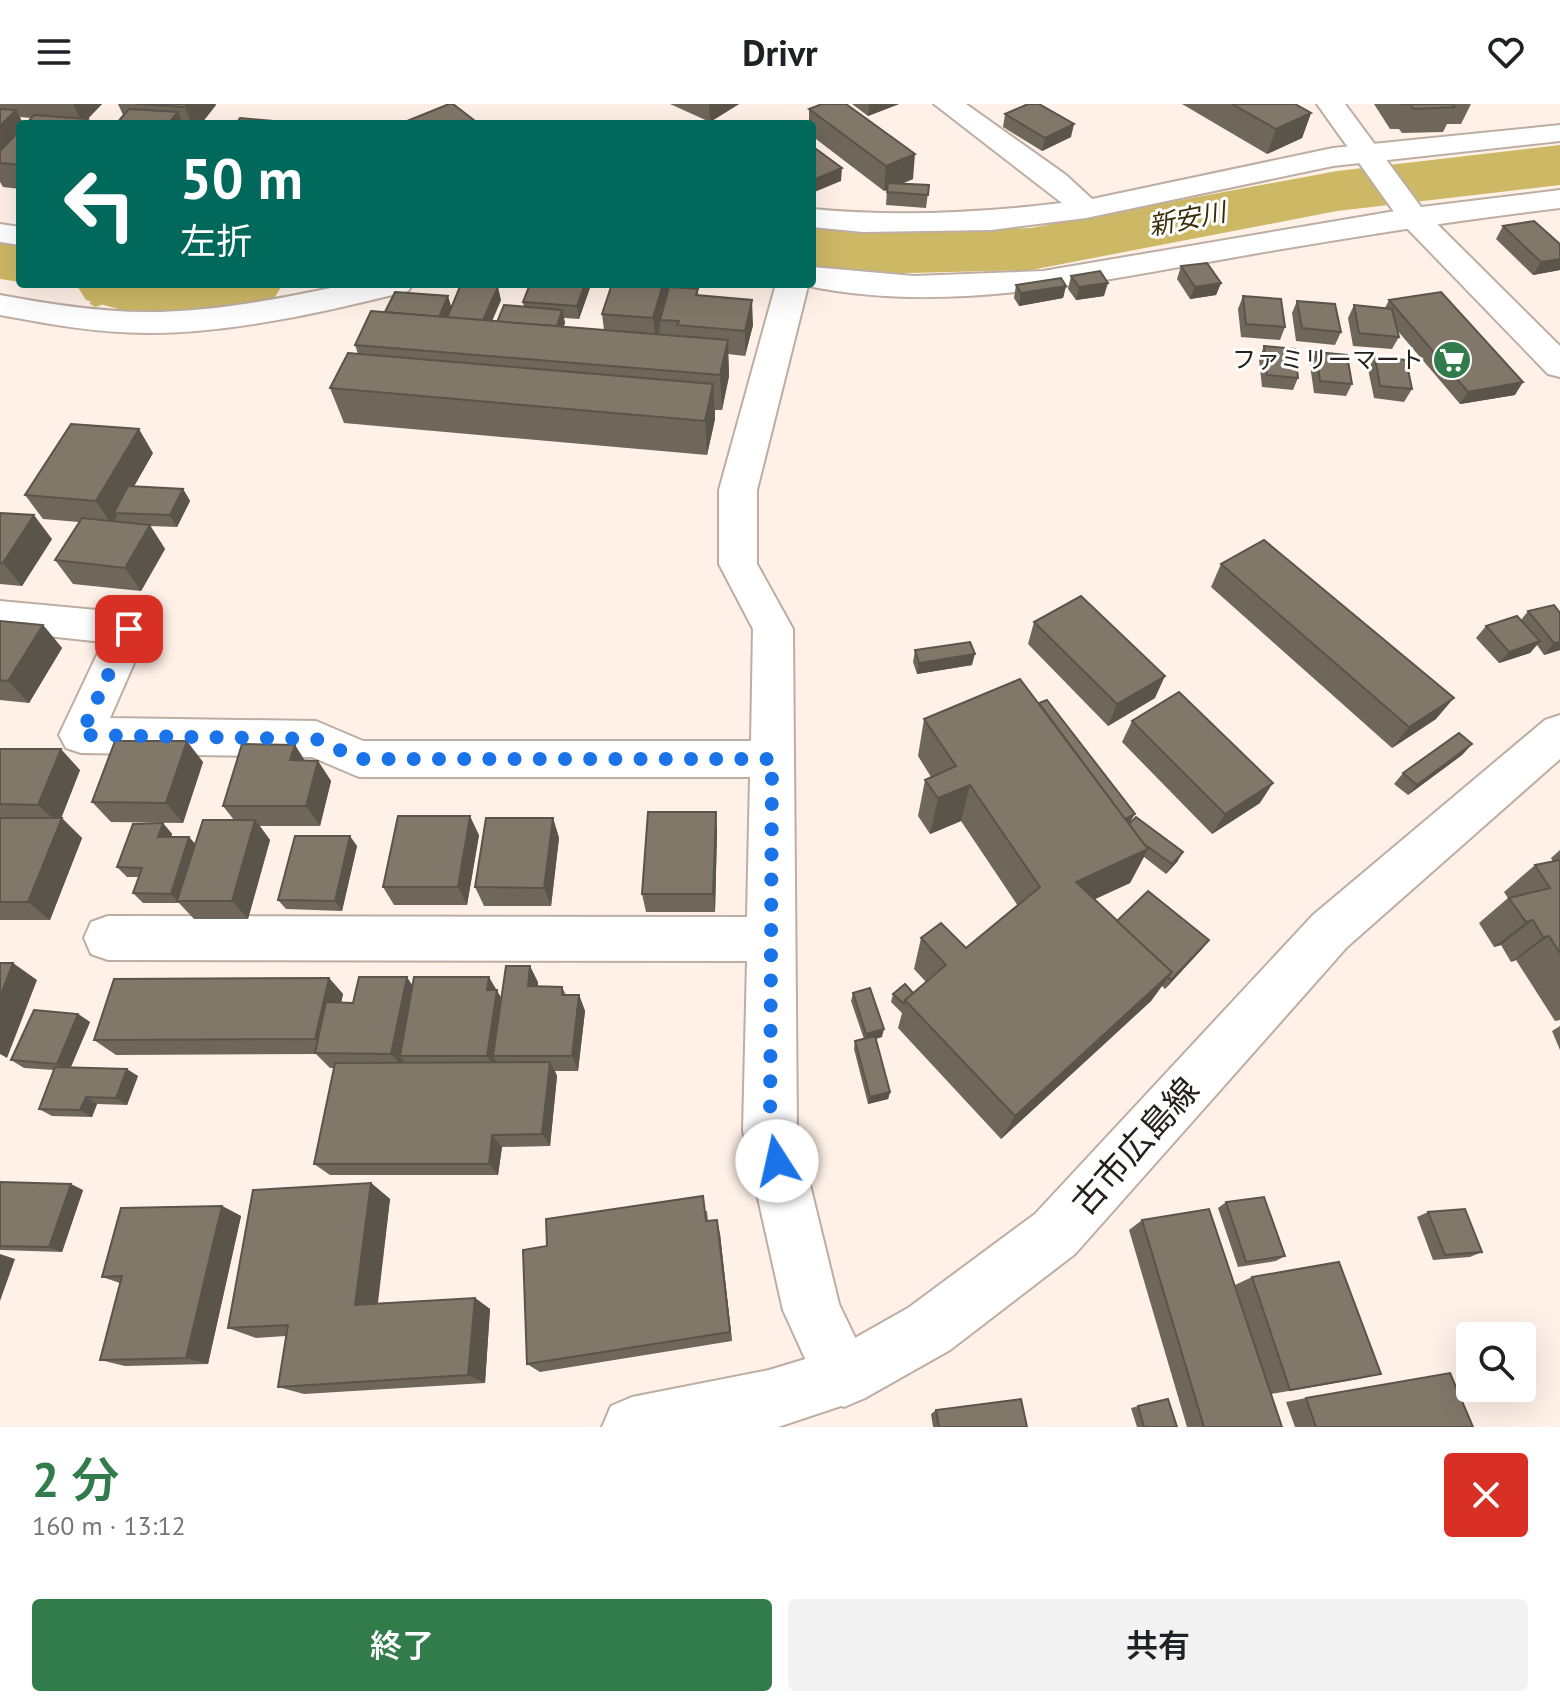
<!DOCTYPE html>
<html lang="ja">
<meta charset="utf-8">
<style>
body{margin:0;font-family:"PT Sans","Noto Sans JP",sans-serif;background:#f2f2f2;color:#202124;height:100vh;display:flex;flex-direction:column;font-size:30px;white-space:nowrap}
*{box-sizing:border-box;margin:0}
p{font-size:26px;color:#757577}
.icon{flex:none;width:44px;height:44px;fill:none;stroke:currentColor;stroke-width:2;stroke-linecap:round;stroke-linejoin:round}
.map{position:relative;height:1323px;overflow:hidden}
.details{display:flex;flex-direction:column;background:#fff;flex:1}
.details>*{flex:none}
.banner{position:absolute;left:16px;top:16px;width:800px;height:168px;border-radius:8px;box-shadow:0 8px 32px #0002;background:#00695c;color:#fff;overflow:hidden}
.tools{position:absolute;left:1456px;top:1218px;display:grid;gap:16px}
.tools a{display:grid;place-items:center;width:80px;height:80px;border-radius:8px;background:#fff;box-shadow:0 8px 32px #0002;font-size:40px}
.pin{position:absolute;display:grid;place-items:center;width:68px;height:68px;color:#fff;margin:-34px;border-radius:16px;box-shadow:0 4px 12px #0006}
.me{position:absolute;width:88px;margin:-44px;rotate:350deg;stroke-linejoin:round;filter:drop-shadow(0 0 6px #0008)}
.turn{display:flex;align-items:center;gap:28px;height:168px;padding:0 32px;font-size:36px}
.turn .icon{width:104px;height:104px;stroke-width:2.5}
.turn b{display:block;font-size:56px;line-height:68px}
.round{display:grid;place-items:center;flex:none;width:84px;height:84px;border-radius:8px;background:#f2f2f2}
.summary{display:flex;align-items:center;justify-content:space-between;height:136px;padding:0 32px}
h1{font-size:48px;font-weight:600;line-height:60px;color:#317c4a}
.action{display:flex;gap:16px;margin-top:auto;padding:16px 32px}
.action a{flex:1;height:92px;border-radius:8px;background:#317c4a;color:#fff;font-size:32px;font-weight:600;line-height:92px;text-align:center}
.action a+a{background:#f2f2f2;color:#202124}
header{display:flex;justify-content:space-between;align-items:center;height:104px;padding:0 32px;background:#fff;font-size:36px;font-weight:600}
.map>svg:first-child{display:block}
</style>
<header><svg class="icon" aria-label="menu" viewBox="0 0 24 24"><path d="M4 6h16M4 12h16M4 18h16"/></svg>Drivr<svg class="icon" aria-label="heart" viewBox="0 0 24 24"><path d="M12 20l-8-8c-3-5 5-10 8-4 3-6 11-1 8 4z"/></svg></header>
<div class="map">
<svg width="1560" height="1323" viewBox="0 0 1560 1323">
<rect width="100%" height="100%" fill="#fff1e8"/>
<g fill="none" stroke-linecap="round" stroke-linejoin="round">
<path fill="#cdb866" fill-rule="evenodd" d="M122,180L126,181V187L99,202L95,203L89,199Z"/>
<g fill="#cdb866" fill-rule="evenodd">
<path d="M1560,41V81L1337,107L1031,166L871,170L812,165V123L871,128L1031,124L1337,67Z"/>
<path d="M0,133L20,136V178L0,175Z"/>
<path d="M76,180H283L273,196L211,209L122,206L86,196Z"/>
</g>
<g stroke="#bdada2" stroke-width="4">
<g id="street">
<path d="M934,0H966L1066,71L1092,95L1333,44L1560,21V37L1333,62L1086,114L991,126L863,128L812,123V105C896,113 979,109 1062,99Z"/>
<path d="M1560,86V104C1451,117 1344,134 1236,153C1098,177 947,211 808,182L757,386V460L793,525L797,1027L839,1200L874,1273L865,1294L844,1303L823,1294L783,1206L743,1027L747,857L108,856L91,850L84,834L91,818L108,812L747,813L750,673H359L312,653L81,649L66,644L59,631L103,538L0,527V497L129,509L143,514L149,525L110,614L316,617L363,637H751L753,525L719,460V386L776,180H812V163L914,172L1043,167L1413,104Z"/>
<path d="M0,120L20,123V141L0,138Z"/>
<path d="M350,180H413L408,187C325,208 233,229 147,229C98,229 48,220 0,211V191C48,200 98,208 147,208C215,208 284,194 350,180Z"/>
</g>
</g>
<g stroke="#bdada2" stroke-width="4">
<g id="secondary">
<path d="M1317,0H1345L1424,107L1560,242V273L1548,270L1402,119Z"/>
<path d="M1560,611V655L1347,843L1075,1150L950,1246L865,1294L778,1323H602L611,1302L632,1293L769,1266L832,1247L908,1204L1035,1110L1313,811L1545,616Z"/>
</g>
</g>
<use href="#street" fill="#fff" fill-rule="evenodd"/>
<use href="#secondary" fill="#fff" fill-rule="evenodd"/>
</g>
<g fill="#70675b">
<path d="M0,0H102L87,15H88L91,20H26L31,14L20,13L23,20H20V85L3,83L0,78Z"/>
<path d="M118,0H215L216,1L201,20H116L123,11Z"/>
<path d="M670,0H739L710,18Z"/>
<path d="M852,0H899L868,12Z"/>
<path d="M1182,0H1295L1311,9L1302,34L1267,50Z"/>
<path d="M1374,0H1471L1461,20H1447L1443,28L1402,29L1399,25H1390Z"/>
<path d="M809,5L913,75L901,80L929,81L926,104L886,101L887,85L884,87L812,32V20H809Z"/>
<path d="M1005,10L1071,33L1042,47L1003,23Z"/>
<path d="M1503,122L1560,140V166L1533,171L1496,135Z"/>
<path d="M1181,162L1221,179L1216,191L1190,195L1177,175Z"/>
<path d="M1071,172L1104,192L1076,196L1068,185Z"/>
<path d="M591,181L579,215L564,214L565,219L563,223L604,226L602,210L672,183L698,185V192L753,221L745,252L728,250L729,272L722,306H715V315L707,351L344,319L330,284L358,250L355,241L385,208L451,203L501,196L492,217L497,218L524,203L523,198Z"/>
<path d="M1016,181L1066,182L1063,194L1019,202L1014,194Z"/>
<path d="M1243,192L1285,223L1280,236L1241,233L1238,205Z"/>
<path d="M1389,196L1515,291L1460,300L1397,226L1399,233L1392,245L1353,242L1348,214L1354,201L1385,204Z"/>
<path d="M1297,197L1341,228L1335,241L1296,237L1292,209Z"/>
<path d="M1264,242L1298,274L1293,286L1262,283L1259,255Z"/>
<path d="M1316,248L1352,280L1346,292L1314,289L1310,261Z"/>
<path d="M1375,253L1412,285L1404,298L1374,294L1368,265Z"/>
<path d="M153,349L134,382L183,385L190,397L177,423L150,422L165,445L141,487L73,480L55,456L79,418L43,415L25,391Z"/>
<path d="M0,409L52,435L22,482L0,480Z"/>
<path d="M1221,460L1436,615L1392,644L1211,483Z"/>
<path d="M1528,507L1560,546L1544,551L1537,541L1530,549L1499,559L1476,534L1486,522L1521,516Z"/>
<path d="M0,517L43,521L62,544L29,599L0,596Z"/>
<path d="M1034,518L1155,594L1108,622L1028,540Z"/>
<path d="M915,546L972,561L917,570L913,558Z"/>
<path d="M924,615L1130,719L1183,748L1177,758L1166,770L1144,753L1130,779L1094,795L1117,817L1202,845L1165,885L1162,882L1151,897L1001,1035L898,924L902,909L891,898L893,890L913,889L926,878L914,865L921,834L966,844L1018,802L961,717L930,730L918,712L925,676L931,673L918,652Z"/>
<path d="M1132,617L1260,699L1212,730L1122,638Z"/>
<path d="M1472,640L1462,651L1408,691L1394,680L1403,669Z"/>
<path d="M295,641L305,657H318L331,677L320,722H260L270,736L248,815H194L179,799H143L133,789L139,773H127L117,763L163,719L172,730L171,733H189L195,740L234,716L223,702Z"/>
<path d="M0,645L80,666L61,714L82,734L50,816H0Z"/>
<path d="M203,658L183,719L111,718L92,698Z"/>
<path d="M716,708L717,728L715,808H646L642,790Z"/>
<path d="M553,714L559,734L551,802H484L475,783Z"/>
<path d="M479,731L467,801H394L383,783Z"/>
<path d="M357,742L342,807L286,805L278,796Z"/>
<path d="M1560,746V916L1555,917L1516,856L1511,858L1501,841L1494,843L1479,819L1508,794L1504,788L1535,761L1553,758L1551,754Z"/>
<path d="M329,874L343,890L341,899H353L412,881L496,886L501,894L538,878V882L562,883L566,891H579L585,907L578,967H555L557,972L550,1042L502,1043L498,1071H330L314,1060L334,964H330L316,950L116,951L94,936Z"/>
<path d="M853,889L882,933L876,935L890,988L888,995L868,1000L854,945L855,937L864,935L851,897Z"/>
<path d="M78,910L90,918L71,963L138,972L127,1001L97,1000L92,1013L52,1012L39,1005L54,966L24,964L11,956Z"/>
<path d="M1560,922V946L1552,927Z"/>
<path d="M0,1078L83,1086L62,1148L0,1146Z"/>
<path d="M371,1079L390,1095L378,1199L475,1194L490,1205L485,1279L304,1290L278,1283L286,1232L256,1234L228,1224Z"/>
<path d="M1226,1098L1285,1152L1276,1157L1238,1163L1218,1104Z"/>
<path d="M222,1102L241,1112L208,1260L125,1262L100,1256L120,1179L102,1173Z"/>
<path d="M707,1107L708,1117L720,1130L732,1237L540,1268L527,1260L547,1142Z"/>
<path d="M1428,1108L1482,1148L1470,1153L1433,1156L1417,1113Z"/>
<path d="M1142,1116L1282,1323H1187L1129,1126Z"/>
<path d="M1252,1173L1381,1270L1359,1275L1271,1290L1235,1181Z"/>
<path d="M1306,1294L1473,1323H1295L1286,1298Z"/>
<path d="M1168,1295L1177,1323H1137L1131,1304Z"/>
<path d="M936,1306L1027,1323H933L931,1310Z"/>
</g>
<g fill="#5b544a">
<path d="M73,0H102L83,20Z"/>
<path d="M188,0H215L216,1L201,20H192L185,3Z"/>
<path d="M709,0H739L710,18Z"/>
<path d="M869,0H899L868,12Z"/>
<path d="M16,6L23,20H20V40L0,59V22Z"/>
<path d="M178,8L183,20H168Z"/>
<path d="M1311,9L1302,34L1267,50L1276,25Z"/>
<path d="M1074,20L1071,33L1042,47L1045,34Z"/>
<path d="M915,50L913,75L884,87L886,62Z"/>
<path d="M842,64L841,77L812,89L813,76Z"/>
<path d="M1560,155V166L1533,171L1541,158Z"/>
<path d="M1108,179L1104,192L1076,196L1079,183Z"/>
<path d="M1221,179L1216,191L1190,195L1195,183Z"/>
<path d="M585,180H591V181L579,215L577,202Z"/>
<path d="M663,180H673L663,216H660V223L656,238L653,214Z"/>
<path d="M1066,182L1063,194L1019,202L1021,189Z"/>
<path d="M498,183L501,196L483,238L479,226Z"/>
<path d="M448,192L452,205L444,223L435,222Z"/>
<path d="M752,196L753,221L745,252V227Z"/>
<path d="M562,206L565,219L556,244L553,232Z"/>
<path d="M728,236L729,272L722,306L720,271Z"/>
<path d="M1523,278L1515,291L1460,300L1468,288Z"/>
<path d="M713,280L715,315L707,351L705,317Z"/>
<path d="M139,325L153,349L119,409H114L117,412L112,421L96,397Z"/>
<path d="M183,385L190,397L177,423L170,411Z"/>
<path d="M34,411L52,435L22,482L3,459Z"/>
<path d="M150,421L165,445L141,487L125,464Z"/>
<path d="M43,521L62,544L29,599L8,577Z"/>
<path d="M1540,537L1530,549L1499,559L1509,548Z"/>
<path d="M1560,538V546L1544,551L1554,539Z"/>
<path d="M975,550L972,561L917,570L919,559Z"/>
<path d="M1165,572L1155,594L1108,622L1117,600Z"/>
<path d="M1454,594L1436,615L1392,644L1409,623Z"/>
<path d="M187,637L203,658L183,719L166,699Z"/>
<path d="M1472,640L1462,651L1408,691L1417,681Z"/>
<path d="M295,641L308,662L290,656Z"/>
<path d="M61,645L80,666L59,720L38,701Z"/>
<path d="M318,657L331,677L320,722L306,702Z"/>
<path d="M1273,679L1260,699L1212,730L1225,710Z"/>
<path d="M970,681L961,717L930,730L938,694Z"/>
<path d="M716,708L717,728L715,808L713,790Z"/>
<path d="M1135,710L1129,720L1120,717Z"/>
<path d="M470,712L479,731L467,801L458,783Z"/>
<path d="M62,714L82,734L50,816L28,798Z"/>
<path d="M553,714L559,734L551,802L544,784Z"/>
<path d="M255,716L270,736L248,815L232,797Z"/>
<path d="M163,719L172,730L167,743L158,733Z"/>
<path d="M350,732L357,742L342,807L335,797Z"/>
<path d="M189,733L198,743L178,797L171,790Z"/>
<path d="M1148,745L1130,779L1061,811L1076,778Z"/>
<path d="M1183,748L1177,758L1166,770L1172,760Z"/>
<path d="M1533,816L1501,841L1494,843L1526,818Z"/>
<path d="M1549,832L1516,856L1511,858L1543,833Z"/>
<path d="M1209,836L1202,845L1165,885L1171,876Z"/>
<path d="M13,859L37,876L7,954L0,950V893Z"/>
<path d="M530,862L538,878L535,899L528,882Z"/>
<path d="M1172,868L1151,897L1001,1035L1015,1012Z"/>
<path d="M407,873L418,890L400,952L405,958L404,964L391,950Z"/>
<path d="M489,873L506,902L493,952L498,960L497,967L487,952V886Z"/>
<path d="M329,874L343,890L330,950L315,935Z"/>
<path d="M579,891L585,907L578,967L572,952Z"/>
<path d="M78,910L90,918L69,967L57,960Z"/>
<path d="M884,925L882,933L864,937L866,930Z"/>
<path d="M550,958L557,972L550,1042L542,1030Z"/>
<path d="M127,965L138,972L127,1001L116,994Z"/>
<path d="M890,988L888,995L868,1000L870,993Z"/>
<path d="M86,993L97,1000L92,1013L80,1006Z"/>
<path d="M492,1031L502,1043L498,1071L489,1060Z"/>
<path d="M371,1079L390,1095L376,1211L355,1201Z"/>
<path d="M71,1080L83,1086L62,1148L49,1143Z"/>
<path d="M222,1102L241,1112L208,1260L186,1254Z"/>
<path d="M717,1116L720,1130L732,1237L730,1228Z"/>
<path d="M0,1150L15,1155L0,1197Z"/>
<path d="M475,1194L490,1205L485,1279L468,1271Z"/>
</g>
<g fill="#82786a" stroke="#5b544a" stroke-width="2">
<path d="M136,0H188L185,3Z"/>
<path d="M449,0H453L479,20H411L407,17Z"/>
<path d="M822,0H846L915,50L886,62L809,5Z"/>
<path d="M1028,0H1039L1074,20L1045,34L1005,10Z"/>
<path d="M1232,0H1295L1311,9L1276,25Z"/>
<path d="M1401,0H1452L1455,3L1414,5L1410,0Z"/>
<path d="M0,5L16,6L0,22Z"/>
<path d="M129,5L178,8L168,20H116Z"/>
<path d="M34,11L88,15L84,20H26Z"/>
<path d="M240,14L286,18L284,20H236Z"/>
<path d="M20,26V61L0,59V47Z"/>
<path d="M812,42L842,64L813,76Z"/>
<path d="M888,79L929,81L928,91L887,88Z"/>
<path d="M1534,117L1560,140V155L1541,158L1503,122Z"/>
<path d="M1207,159L1221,179L1195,183L1181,162Z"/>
<path d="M1100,167L1108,179L1079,183L1071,172Z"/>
<path d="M1061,174L1066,182L1021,189L1016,181Z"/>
<path d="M461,180L498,183L483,216L447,214Z"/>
<path d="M530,180H585L577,202L523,198Z"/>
<path d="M612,180H663L653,214L602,210Z"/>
<path d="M669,183L698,185L696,191L752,196L745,227L677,221L679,217L660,216Z"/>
<path d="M395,188L448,192L439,213L385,208Z"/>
<path d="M1441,188L1523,278L1468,288L1389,196Z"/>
<path d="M1243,192L1281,195L1285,223L1246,220Z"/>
<path d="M1297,197L1335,200L1341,228L1302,224Z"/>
<path d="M504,201L562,206L557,222L497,218Z"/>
<path d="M1354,201L1392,205L1399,233L1359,229Z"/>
<path d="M371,207L728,236L720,271L355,241Z"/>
<path d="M1264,242L1295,245L1298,274L1267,271Z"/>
<path d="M1316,248L1347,251L1352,280L1320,277Z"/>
<path d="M348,249L713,280L705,317L330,284Z"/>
<path d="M1375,253L1406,256L1412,285L1380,282Z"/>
<path d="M71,320L139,325L96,397L25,391Z"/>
<path d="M128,382L183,385L170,411L114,409Z"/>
<path d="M0,409L34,411L3,459H0Z"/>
<path d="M82,414L150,421L125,464L55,456Z"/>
<path d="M1264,436L1454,594L1409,623L1221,460Z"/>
<path d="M1081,492L1165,572L1117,600L1034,518Z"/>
<path d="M1554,501L1560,509V538L1554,539L1528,507Z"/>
<path d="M1517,512L1540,537L1509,548L1486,522Z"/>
<path d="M0,517L43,521L8,577L0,576Z"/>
<path d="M970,538L975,550L919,559L915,546Z"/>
<path d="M1020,575L1148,745L1076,778L1172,868L1015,1012L905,896L946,861L921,834L941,819L966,844L1040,783L970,681L938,694L925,676L956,662L924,615Z"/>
<path d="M1179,588L1273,679L1225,710L1132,617Z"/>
<path d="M1047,596L1135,710L1125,715L1039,599Z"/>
<path d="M1459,629L1472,640L1417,681L1403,669Z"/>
<path d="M115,637H187L166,699L92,698Z"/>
<path d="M242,640L295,641L290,656L318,657L306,702H223Z"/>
<path d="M0,645H61L38,701L0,700Z"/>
<path d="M648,708H716L713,790H642Z"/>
<path d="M398,712H470L458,783H383Z"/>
<path d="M1136,713L1183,748L1172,760L1144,740L1129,720Z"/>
<path d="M0,714H62L28,798H0Z"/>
<path d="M486,714H553L544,784L475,783Z"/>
<path d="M203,716H255L232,797H177Z"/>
<path d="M163,719L158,733H189L171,790L133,789L142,764L117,763L133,720Z"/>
<path d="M295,732H350L335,797L278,796Z"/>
<path d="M1560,756V849L1549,832L1543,833L1533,816L1526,818L1509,794L1550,784L1535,761Z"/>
<path d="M1148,787L1209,836L1171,876L1168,873L1172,868L1117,817Z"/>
<path d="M0,859H13L0,893Z"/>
<path d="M506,862H530L528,882L562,883V891H579L572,952H493Z"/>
<path d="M359,873H407L391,950L315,949L326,898L353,899Z"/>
<path d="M414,873H489L487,886H497L487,952H400Z"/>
<path d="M329,874L315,935L94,936L114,875Z"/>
<path d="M905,880L913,889L905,896L904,900L893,890Z"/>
<path d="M870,884L884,925L866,930L853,889Z"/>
<path d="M34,906L78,910L57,960L11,956Z"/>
<path d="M875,932L890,988L870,993L855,937Z"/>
<path d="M550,958L542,1030L492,1031L489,1060H314L335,959Z"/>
<path d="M55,963L127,965L116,994L86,993L80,1006L39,1005Z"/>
<path d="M0,1078L71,1080L49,1143L0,1142Z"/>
<path d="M371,1079L355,1201L475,1194L468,1271L278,1283L288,1221L228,1224L253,1086Z"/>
<path d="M703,1092L706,1117L717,1116L730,1228L527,1260L523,1146L547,1142L546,1115Z"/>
<path d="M1264,1093L1285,1152L1246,1158L1226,1098Z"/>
<path d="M222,1102L186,1254L100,1256L122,1172L102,1173L121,1104Z"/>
<path d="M1209,1105L1282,1323H1204L1142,1116Z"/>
<path d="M1465,1105L1482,1148L1445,1151L1428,1108Z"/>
<path d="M1339,1158L1381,1270L1290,1286L1252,1173Z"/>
<path d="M1450,1269L1473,1323H1316L1306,1294Z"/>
<path d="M1021,1295L1027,1323H939L936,1306Z"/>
<path d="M1168,1295L1177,1323H1144L1138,1302Z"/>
</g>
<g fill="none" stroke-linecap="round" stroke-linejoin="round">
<path stroke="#1a73e8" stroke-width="14" stroke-dasharray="0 25.2" d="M129,525L81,631L316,635L359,655H772L770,1027L777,1057"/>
</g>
<defs>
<g id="supermarket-disc" transform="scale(2)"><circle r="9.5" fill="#317c4a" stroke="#fff"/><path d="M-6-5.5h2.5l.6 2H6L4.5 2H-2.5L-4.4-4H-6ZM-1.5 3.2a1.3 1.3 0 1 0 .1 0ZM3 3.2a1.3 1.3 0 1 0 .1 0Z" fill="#fff"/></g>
</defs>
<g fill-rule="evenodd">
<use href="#supermarket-disc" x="1452" y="256"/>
</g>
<g text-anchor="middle" stroke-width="6" stroke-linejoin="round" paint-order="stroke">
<g font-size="24" fill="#26201c" stroke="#fff" text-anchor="end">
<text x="1424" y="264">ファミリーマート</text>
</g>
<g font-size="26" font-style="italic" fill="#372e09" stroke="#fff">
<text transform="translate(1187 115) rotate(-11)" y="9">新安川</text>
</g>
<g font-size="34" fill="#26201c" stroke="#fff">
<text transform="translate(1135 1042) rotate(-48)" y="12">古市広島線</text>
</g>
</g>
</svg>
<div class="tools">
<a><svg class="icon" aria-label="search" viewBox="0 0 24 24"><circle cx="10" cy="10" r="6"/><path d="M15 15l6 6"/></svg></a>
</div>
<div class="pin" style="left:129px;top:525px;background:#d93025"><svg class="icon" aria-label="arrive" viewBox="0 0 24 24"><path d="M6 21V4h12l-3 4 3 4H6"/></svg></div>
<svg class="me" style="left:777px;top:1057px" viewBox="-20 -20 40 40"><circle r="19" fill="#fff"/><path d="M0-13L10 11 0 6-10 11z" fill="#1a73e8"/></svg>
<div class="banner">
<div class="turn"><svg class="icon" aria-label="left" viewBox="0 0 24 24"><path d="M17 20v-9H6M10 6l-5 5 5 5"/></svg><div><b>50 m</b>左折</div></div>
</div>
</div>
<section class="details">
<div class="summary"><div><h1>2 分</h1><p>160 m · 13:12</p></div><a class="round" style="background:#d93025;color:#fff"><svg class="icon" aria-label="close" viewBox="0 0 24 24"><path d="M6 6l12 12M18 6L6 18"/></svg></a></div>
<div class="action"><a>終了</a><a>共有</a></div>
</section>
